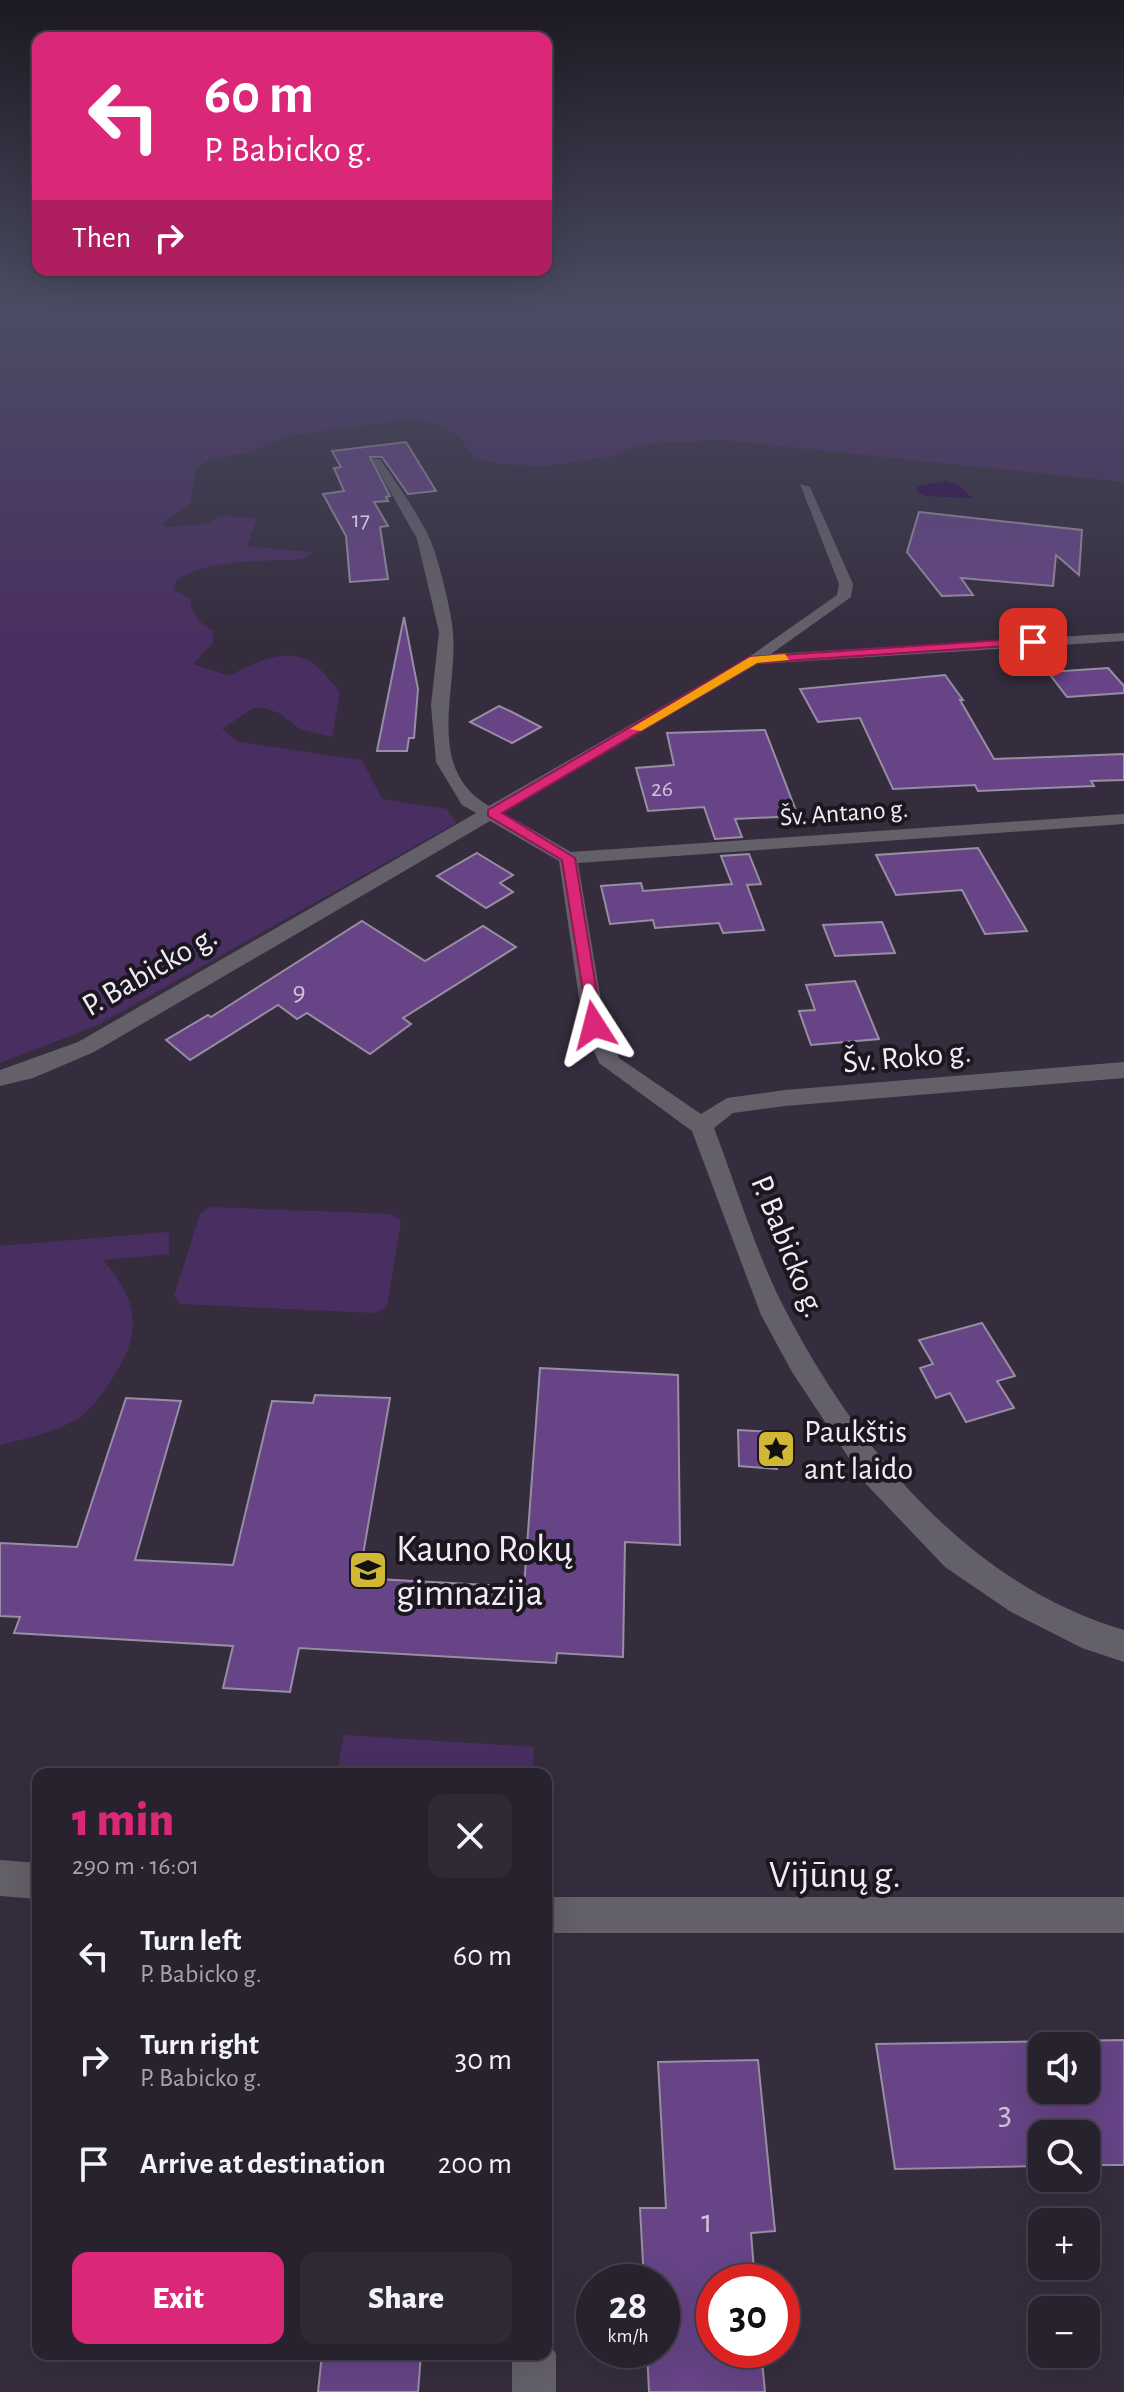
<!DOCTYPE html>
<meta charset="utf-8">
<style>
body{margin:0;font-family:"Alegreya Sans",sans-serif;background:#302a36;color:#f1f3f6;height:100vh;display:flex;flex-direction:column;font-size:30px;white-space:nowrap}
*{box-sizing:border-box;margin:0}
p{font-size:26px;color:#a5a4aa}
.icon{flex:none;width:44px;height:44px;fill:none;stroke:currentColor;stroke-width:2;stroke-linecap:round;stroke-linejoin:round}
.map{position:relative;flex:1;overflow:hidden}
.panel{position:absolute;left:32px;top:1768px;width:520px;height:592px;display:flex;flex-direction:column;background:#28222e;border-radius:16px;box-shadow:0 8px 32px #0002,0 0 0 2px #443f4a}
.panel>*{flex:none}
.top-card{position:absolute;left:32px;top:32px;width:520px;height:244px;border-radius:16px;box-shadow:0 8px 32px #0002,0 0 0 2px #443f4a;background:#db2777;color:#fff;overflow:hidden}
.tools{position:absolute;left:1028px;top:2032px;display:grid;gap:16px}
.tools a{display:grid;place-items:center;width:72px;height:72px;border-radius:16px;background:#28222e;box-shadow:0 8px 32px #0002,0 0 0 2px #443f4a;font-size:40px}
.speed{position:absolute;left:576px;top:2264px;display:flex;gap:16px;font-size:40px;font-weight:700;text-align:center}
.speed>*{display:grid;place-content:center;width:104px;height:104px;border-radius:50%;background:#28222e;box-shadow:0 8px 32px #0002,0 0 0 2px #443f4a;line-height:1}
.speed small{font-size:20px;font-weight:400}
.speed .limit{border:12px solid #d22;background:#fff;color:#111}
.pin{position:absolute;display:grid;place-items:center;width:68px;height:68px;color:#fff;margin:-34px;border-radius:16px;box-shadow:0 4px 12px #0006}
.me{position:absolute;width:88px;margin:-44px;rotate:351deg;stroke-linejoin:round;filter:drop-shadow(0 0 6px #0008)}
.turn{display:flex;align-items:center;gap:28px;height:168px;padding:0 40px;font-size:36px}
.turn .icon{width:104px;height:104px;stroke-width:2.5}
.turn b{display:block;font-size:56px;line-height:68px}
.then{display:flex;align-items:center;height:76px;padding:0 40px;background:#0003;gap:16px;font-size:30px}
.round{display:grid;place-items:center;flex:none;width:84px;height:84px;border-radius:16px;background:#302a36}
.head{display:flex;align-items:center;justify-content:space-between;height:136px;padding:0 40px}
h1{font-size:48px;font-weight:800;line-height:60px;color:#db2777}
.action{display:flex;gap:16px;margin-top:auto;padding:16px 40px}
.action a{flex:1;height:92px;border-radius:16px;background:#db2777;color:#fff;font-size:32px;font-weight:800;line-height:92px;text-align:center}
.action a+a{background:#302a36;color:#f1f3f6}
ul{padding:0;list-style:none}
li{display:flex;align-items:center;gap:24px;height:104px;padding:0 40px}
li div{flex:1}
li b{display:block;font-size:30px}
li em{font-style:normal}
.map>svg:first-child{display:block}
</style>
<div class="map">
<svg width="1124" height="2392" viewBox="0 0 1124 2392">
<rect width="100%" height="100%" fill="#352d3e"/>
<g fill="#492f61">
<path d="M0,306H1124V482L722,440L657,443L630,448L612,456L546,466L500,464L474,457L457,435L439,425L413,419L287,436L249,453L213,458L196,468L191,503L163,523L165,527L206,524L220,516L258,518L246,546L313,552L304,559C270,562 200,558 175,582L174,590L190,599C192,616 199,622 213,631V643L193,664L229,676C253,663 286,645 314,664C323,671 332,683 340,692L332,737L300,729L279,713L264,708H253L222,729L239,742L362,760L382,799L447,809L456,823L96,1026L0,1063Z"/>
<path d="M210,1207L392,1214L401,1221L387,1306L375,1313L180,1304L174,1296L200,1214Z"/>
<path d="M169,1232V1254L103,1260C140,1304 143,1333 110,1382C101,1395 90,1411 77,1419C54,1433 25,1438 0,1445V1246Z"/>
<path d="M344,1735L534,1747L533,1774H337Z"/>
</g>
<path fill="#300b4b" d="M946,481L960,486L972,498L925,496L917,492V486Z"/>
<g fill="#664486" stroke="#978ea2" stroke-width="2" fill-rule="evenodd">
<path d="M406,442L436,491L408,494L382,457H370L390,496L386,497L388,501L374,502L388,526L380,527L388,579L350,582L346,536L323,494L344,491L334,468L341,467L332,451Z"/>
<path d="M919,512L1082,530L1079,575L1056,555L1053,586L961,578L973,595L942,596L907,552Z"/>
<path d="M404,617L418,689L414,738H409L407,751H377Z"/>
<path d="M1108,668L1124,686V693L1067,697L1048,672Z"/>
<path d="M945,675L963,700H960L994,759L1124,754V780L1091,781L1094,786L978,791L975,785L893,789L860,718L818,722L800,689Z"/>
<path d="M499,706L510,711L541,727L512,743L470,722Z"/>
<path d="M765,730L798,816L735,819L742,837L715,839L704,807L648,811L636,768L674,765L667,733Z"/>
<path d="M978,848L1027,931L985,934L962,890L896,895L876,855Z"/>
<path d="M477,853L513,875L500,883L513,892L486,908L437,876Z"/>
<path d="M749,854L761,884L747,885L764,930L723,933L719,923L655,928L653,920L610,924L601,886L641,883L643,891L732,884L721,856Z"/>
<path d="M362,921L425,961L483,926L516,947L403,1018L411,1024L370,1054L307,1013L297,1019L278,1005L190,1060L166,1040L208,1015L211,1017Z"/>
<path d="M882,922L895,953L835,956L823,925Z"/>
<path d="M855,981L879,1039L811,1045L799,1011L815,1010L806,985Z"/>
<path d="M982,1323L1015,1376L997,1381L1014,1408L966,1422L950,1393L936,1398L920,1368L933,1364L919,1340Z"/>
<path d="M540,1368L678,1375L680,1545L625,1542L623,1657L557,1653L556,1663L299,1648L290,1692L223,1688L233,1646L14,1633L20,1617L0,1616V1543L77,1547L126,1398L181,1401L135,1560L233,1565L272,1401L313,1403L315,1395L390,1398L359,1578L524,1587Z"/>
<path d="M738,1430L775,1432L777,1469L739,1466Z"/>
<path d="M1124,2040V2165H1086V2134H1042V2166L895,2169L876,2044ZM1042,2046H1086V2090H1042Z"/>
<path d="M758,2060L775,2231L751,2233L755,2282H714V2350H761L765,2392H649L647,2350H662V2282H644L640,2208H666L658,2062Z"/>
<path d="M322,2354H421L418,2392H318Z"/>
</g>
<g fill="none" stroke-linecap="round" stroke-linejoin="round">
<g fill="#646069" fill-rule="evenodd">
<path d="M372,459H380C397,484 416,510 429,537C437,553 452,613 453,632C458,690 424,769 489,806L749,657L837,595L839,584L800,484L810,487L853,584L851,597L771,654L1124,633V641L757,664L503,813L571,852L1124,814V824L578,863L605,1025L619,1058L701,1114L727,1098L785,1090L1124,1062V1078L785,1106L733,1113L714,1128C737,1188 758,1260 788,1315C859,1451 972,1586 1124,1630V1662L1082,1648L1011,1612L945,1567L866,1484L792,1372L761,1315L692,1131L599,1063L583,1025L559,861L490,821L94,1052L33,1078L0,1086V1070L78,1042L476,813L462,805L436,762L431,705L439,632L417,539Z"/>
<path d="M0,1860L38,1863V1899L0,1896Z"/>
<rect x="546" y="1897" width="578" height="36"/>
<path d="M546,2337L556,2354V2392H512V2354H546Z"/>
</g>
</g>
<linearGradient id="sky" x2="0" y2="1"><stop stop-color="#1d1922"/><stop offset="0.48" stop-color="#4b4c63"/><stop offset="1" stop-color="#4b4c63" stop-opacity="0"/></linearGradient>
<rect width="1124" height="641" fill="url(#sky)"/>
<path fill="#db2777" stroke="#8e194d" stroke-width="2" d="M1033,638L1037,644L756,663L502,813L575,858L602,1025L594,1030L589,1029L562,860L488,816V810L750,657Z"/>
<path fill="#f59e0b" d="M785,654L789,660L757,663L641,731L630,729L750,657Z"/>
<defs>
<g id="sight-square" transform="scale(2)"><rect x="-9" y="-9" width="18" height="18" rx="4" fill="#d2b635" stroke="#1b171f"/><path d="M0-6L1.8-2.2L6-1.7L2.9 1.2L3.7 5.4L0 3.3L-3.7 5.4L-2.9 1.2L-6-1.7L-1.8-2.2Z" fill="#111"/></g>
<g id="school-square" transform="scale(2)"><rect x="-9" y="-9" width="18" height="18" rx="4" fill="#d2b635" stroke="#1b171f"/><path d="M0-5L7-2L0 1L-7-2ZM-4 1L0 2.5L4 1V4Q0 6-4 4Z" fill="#111"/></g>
</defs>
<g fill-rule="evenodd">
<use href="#sight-square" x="776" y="1449"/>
<use href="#school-square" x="368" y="1570"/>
</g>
<g text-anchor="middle" stroke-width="8" stroke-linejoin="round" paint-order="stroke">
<g font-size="24" fill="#cec2db">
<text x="361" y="527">17</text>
<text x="662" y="796">26</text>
</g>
<g font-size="26" fill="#f1ecf7" stroke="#1b171f">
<text transform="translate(844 812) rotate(-4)" y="9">Šv. Antano g.</text>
</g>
<g font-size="28" fill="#cec2db">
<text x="299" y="1000">9</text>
</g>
<g font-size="32" fill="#f1ecf7" stroke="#1b171f">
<text transform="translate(149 970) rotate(-30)" y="11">P. Babicko g.</text>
<text transform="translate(907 1056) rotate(-5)" y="11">Šv. Roko g.</text>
<text transform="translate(789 1246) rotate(68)" y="11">P. Babicko g.</text>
</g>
<g font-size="32" fill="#f1ecf7" stroke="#1b171f" text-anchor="start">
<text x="804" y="1442">Paukštis<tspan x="804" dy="37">ant laido</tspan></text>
</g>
<g font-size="34" fill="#cec2db">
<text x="1005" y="2124">3</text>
<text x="707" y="2232">1</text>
</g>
<g font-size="38" fill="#f1ecf7" stroke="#1b171f" text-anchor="start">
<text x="396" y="1561">Kauno Rokų<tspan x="396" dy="44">gimnazija</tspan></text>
</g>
<g font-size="38" fill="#f1ecf7" stroke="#1b171f">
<text x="835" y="1887">Vijūnų g.</text>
</g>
</g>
</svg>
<div class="tools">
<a><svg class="icon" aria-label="sound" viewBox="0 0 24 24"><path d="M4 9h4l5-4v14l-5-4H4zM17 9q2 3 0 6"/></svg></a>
<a><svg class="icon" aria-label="search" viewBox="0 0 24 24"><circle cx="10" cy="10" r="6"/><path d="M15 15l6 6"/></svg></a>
<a>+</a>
<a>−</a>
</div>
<div class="speed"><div>28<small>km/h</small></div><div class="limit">30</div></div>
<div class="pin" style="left:1033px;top:642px;background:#d93025"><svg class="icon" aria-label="arrive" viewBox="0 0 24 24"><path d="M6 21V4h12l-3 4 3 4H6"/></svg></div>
<svg class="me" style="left:594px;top:1025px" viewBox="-20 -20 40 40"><path d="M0-17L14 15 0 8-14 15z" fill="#db2777" stroke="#fff" stroke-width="4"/></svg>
<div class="top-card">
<div class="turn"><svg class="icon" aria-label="left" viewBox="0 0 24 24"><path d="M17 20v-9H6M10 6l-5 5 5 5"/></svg><div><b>60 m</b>P. Babicko g.</div></div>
<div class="then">Then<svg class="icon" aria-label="right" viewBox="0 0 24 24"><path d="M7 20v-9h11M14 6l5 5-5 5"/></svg></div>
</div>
<section class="panel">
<div class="head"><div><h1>1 min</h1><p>290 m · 16:01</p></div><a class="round"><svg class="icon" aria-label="close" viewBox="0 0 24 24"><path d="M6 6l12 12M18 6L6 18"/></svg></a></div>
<ul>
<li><svg class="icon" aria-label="left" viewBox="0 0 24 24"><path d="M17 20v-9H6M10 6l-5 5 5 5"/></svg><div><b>Turn left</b><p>P. Babicko g.</p></div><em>60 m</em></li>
<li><svg class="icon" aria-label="right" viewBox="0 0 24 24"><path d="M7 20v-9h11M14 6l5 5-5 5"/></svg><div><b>Turn right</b><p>P. Babicko g.</p></div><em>30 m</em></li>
<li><svg class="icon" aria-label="arrive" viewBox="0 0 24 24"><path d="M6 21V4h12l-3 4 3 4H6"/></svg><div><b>Arrive at destination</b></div><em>200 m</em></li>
</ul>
<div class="action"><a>Exit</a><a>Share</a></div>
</section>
</div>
